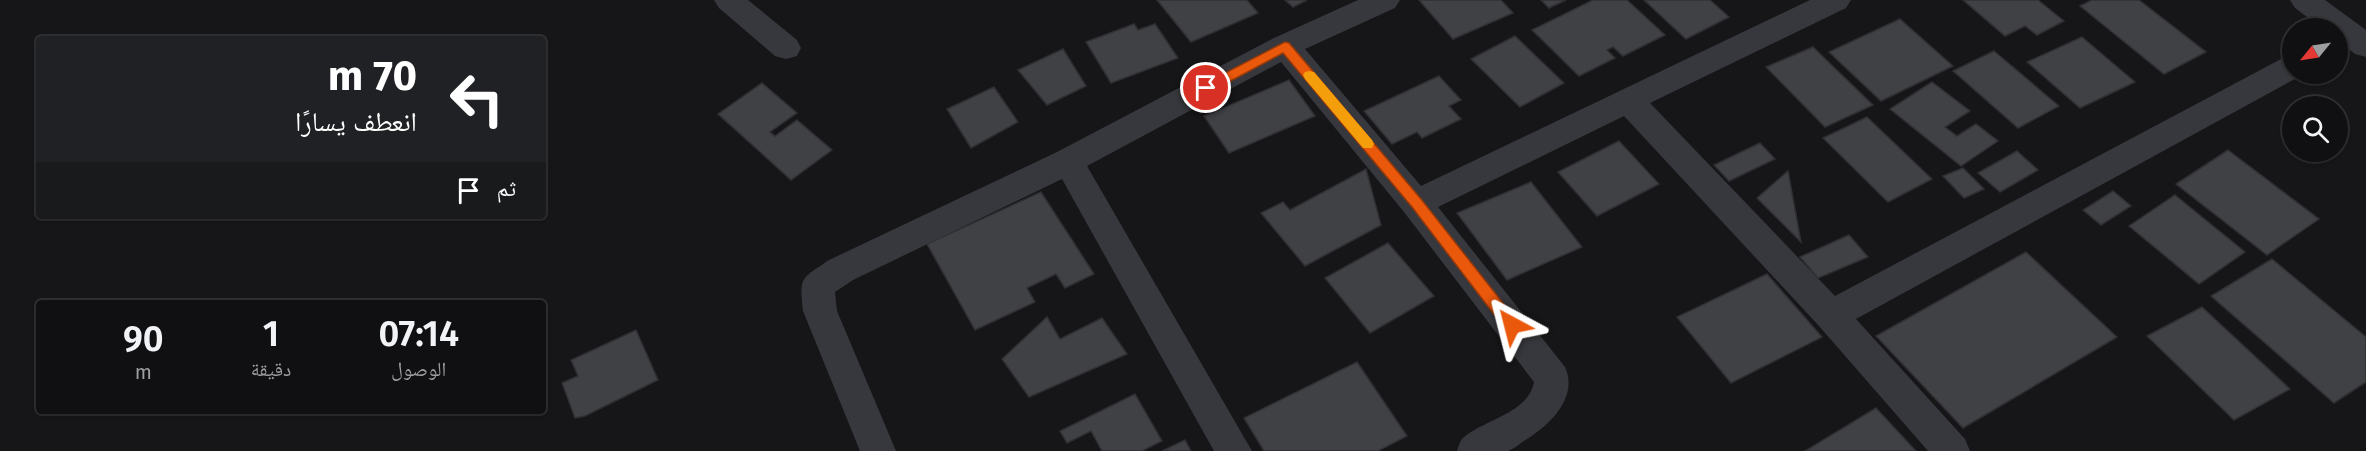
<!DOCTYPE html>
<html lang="ar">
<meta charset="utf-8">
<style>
body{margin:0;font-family:"Fira Sans","Noto Naskh Arabic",sans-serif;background:#1e1e20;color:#f1f3f6;direction:rtl;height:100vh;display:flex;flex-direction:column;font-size:22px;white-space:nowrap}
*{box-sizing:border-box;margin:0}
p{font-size:20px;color:#9c9d9f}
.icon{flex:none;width:33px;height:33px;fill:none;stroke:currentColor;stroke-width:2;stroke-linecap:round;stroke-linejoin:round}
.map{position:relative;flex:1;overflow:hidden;direction:ltr}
.side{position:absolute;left:36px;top:300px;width:510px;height:114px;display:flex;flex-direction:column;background:#101012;border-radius:6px;box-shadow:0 2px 4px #0004,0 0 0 2px #303032;direction:rtl}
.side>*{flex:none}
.guide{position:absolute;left:36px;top:36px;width:510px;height:183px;border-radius:6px;box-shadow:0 2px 4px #0004,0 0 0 2px #303032;direction:rtl;background:#202124;color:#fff;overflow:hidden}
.needle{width:39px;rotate:240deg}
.tools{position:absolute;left:2282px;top:18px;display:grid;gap:12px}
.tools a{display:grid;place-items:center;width:66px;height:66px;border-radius:50%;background:#101012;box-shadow:0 2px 4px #0004,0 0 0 2px #303032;font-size:30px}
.pin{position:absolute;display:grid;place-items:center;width:51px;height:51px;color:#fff;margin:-26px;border:3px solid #fff;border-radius:50%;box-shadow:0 2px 6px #0007}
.me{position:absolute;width:66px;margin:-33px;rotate:322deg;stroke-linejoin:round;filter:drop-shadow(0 0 4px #0008)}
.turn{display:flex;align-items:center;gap:21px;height:126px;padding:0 30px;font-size:27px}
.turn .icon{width:78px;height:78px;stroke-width:2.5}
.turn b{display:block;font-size:42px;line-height:51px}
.then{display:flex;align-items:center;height:57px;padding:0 30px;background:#0003;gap:12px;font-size:22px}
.eta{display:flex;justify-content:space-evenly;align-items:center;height:102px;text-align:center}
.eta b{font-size:36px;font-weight:600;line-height:42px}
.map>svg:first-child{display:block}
</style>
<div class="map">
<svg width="2366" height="451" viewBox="0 0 2366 451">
<rect width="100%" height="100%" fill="#161618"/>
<g fill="#404145" stroke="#303034" stroke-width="1.5">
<path d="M1157,0H1247L1258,13L1191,42Z"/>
<path d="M1285,0H1307L1293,7Z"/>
<path d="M1419,0H1501L1513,13L1453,39Z"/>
<path d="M1541,0H1566L1549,8Z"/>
<path d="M1593,0H1627L1665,35L1623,56L1613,47L1607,50L1615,58L1579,76L1532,30Z"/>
<path d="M1644,0H1710L1729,17L1686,39Z"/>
<path d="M1963,0H2038L2064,21L2037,35L2025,26L2005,36Z"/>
<path d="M2092,0H2139L2206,52L2164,74L2080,6Z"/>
<path d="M1900,19L1953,66L1881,101L1829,52Z"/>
<path d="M1134,24L1138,30L1155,24L1178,58L1111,83L1086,42Z"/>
<path d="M1515,36L1564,83L1520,107L1471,59Z"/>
<path d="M2082,37L2135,82L2080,108L2027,62Z"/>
<path d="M1813,47L1873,105L1825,127L1766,67Z"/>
<path d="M1063,49L1086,86L1047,105L1018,70Z"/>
<path d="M1994,51L2059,106L2018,128L1953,71Z"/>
<path d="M1439,76L1461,100L1449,106L1461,119L1422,138L1417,132L1392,144L1364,111Z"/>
<path d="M1289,80L1315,116L1229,153L1204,116Z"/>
<path d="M1932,82L1970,111L1945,127L1957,136L1976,124L1998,141L1961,166L1890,109Z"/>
<path d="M762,83L797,113L770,132L775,136L797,120L832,150L791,180L718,114Z"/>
<path d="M994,87L1018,122L971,148L947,109Z"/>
<path d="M1867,117L1932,179L1888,202L1823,138Z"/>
<path d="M1619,141L1659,184L1597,216L1558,172Z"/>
<path d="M1760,143L1775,159L1729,181L1714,165Z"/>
<path d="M2228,150L2319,219L2267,255L2176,184Z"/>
<path d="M2017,151L2038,170L2000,192L1978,173Z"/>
<path d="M1963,168L1984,189L1964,198L1943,176Z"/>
<path d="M1366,169L1381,225L1305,266L1261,213L1283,202L1290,210Z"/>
<path d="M1788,171L1801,242L1757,198Z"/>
<path d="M1531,182L1582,247L1507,280L1457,213Z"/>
<path d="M2113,191L2131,206L2101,225L2083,210Z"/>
<path d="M1041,192L1094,274L1065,288L1056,274L1027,288L1035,302L975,330L927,244Z"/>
<path d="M2175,195L2245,252L2199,284L2129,226Z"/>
<path d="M1849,235L1868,257L1818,278L1800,257Z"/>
<path d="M1388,243L1434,296L1370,333L1325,278Z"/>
<path d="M2026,252L2117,337L1963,428L1876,336Z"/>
<path d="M2272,259L2366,337V382L2334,403L2211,296Z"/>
<path d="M1767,274L1822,337L1731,383L1677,317Z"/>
<path d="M2202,307L2290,389L2234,420L2147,336Z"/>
<path d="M1047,317L1060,339L1102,318L1127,354L1029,397L1002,359Z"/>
<path d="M636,330L658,380L585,416L575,418L562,383L578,376L571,360Z"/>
<path d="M1357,362L1407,436L1378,451H1264L1244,418Z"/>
<path d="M1135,394L1162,441L1142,451H1102L1091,431L1067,443L1060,431Z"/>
<path d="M1876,408L1916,451H1805Z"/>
<path d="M1185,440L1191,451H1162Z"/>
</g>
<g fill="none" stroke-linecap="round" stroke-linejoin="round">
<g fill="#37383d" fill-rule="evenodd">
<path d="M714,0H748L797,40L801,48L797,56L786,59L775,56L719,8Z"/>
<path d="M1358,0H1400L1395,8L1305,49L1421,186L1810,0H1851L1846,8L1650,103L1835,296L2281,59L2292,56V74H2304L1856,319L1965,439L1970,451H1928L1819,326L1624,116L1438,207L1565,367C1579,398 1549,426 1524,441C1519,444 1514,449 1508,451C1496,451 1470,451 1457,451C1458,447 1460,441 1463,438C1484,419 1528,414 1534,382L1404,212L1281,62L1087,166L1252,451H1214L1062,179L853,280L835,292L837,311L896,451H860L803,311C799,276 801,279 829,260L1057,152L1274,38Z"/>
<path d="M2290,0H2325L2366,30V57L2355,54L2337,40V28H2322L2295,8Z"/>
</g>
</g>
<path fill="#ea580c" stroke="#983908" stroke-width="1.5" d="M1285,42L1289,43L1421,199L1517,321L1519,325L1517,330L1512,331L1506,330L1412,207L1283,53L1210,92H1202L1200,88L1202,85Z"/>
<path fill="#f59e0b" d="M1309,71L1314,72L1372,140L1374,144L1372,148H1363L1305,79L1303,75L1305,72Z"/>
</svg>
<div class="tools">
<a><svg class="needle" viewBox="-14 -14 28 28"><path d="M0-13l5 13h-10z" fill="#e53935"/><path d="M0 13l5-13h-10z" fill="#9c9d9f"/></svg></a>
<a><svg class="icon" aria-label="search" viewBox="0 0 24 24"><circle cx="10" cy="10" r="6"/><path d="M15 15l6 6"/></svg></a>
</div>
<div class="pin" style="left:1206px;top:88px;background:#d93025"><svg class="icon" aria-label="arrive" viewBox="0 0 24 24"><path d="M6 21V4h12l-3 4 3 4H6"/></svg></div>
<svg class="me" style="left:1512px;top:325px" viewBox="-20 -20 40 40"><path d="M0-17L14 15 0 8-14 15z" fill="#ea580c" stroke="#fff" stroke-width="4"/></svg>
<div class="guide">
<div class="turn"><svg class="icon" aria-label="left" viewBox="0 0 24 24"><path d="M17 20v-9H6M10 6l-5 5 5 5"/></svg><div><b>70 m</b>انعطف يسارًا</div></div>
<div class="then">ثم<svg class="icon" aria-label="arrive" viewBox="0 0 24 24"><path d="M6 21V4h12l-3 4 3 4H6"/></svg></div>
</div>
<section class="side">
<div class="eta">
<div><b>07:14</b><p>الوصول</p></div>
<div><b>1</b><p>دقيقة</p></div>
<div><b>90</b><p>m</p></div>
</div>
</section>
</div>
